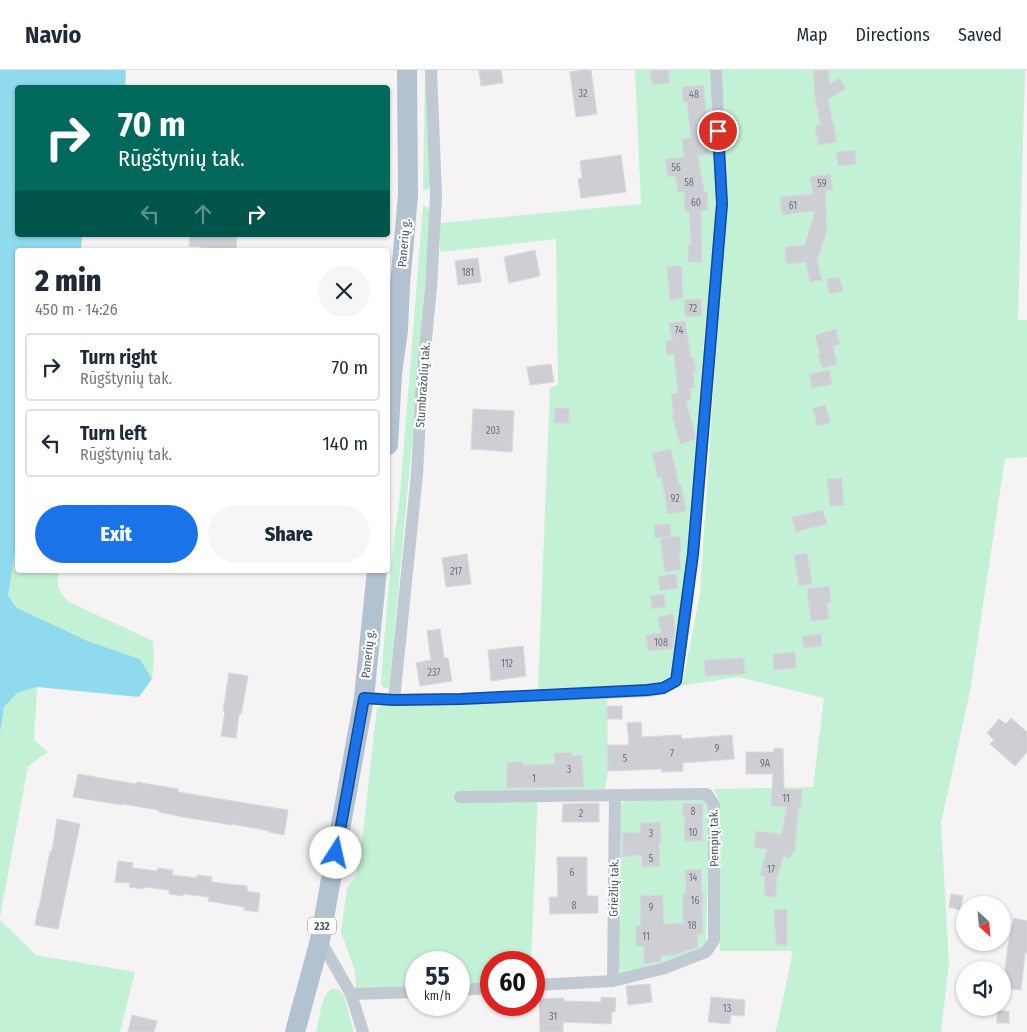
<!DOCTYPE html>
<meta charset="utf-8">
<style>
body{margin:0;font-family:"Fira Sans Condensed",sans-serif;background:#f6f6f7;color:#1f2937;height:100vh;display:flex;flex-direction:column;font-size:19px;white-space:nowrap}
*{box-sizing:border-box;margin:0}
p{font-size:16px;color:#747a83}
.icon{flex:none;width:28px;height:28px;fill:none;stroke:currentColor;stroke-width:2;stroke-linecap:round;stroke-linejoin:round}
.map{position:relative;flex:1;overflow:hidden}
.sheet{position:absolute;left:15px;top:178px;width:375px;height:325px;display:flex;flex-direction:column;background:#fff;border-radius:5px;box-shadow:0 1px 4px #0004}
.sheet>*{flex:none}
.hud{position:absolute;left:15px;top:15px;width:375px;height:152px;border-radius:5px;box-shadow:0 1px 4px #0004;background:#00695c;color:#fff;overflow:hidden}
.needle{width:32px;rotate:154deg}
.buttons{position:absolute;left:956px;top:826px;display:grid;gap:10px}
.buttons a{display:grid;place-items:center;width:55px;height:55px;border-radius:50%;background:#fff;box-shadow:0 1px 4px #0004;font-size:25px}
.speed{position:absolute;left:405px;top:881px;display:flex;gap:10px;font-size:25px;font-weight:700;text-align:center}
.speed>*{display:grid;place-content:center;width:65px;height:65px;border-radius:50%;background:#fff;box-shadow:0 1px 4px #0004;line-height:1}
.speed small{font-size:12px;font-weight:400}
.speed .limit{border:8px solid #d22;background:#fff;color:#111}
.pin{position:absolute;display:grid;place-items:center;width:42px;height:42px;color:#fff;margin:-21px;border:2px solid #fff;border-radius:50%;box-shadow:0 1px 5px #0007}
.me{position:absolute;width:55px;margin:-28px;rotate:10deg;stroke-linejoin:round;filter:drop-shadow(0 0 4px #0008)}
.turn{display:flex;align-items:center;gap:18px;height:105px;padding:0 20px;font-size:22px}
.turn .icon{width:65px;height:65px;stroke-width:2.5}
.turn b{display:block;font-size:35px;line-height:42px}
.lanes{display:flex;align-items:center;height:48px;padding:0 20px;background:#0003;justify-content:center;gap:25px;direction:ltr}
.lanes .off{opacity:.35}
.round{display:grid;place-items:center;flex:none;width:52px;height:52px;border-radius:26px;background:#f6f6f7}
.summary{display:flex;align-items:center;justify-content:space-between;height:85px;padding:0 20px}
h1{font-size:30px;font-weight:800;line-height:38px}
.cta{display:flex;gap:10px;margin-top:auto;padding:10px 20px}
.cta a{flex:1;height:58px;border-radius:30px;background:#1a73e8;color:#fff;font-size:20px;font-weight:800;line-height:58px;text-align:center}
.cta a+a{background:#f6f6f7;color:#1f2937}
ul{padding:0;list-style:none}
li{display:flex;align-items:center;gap:15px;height:68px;margin:0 10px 8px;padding:0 10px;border:2px solid #e0e1e3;border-radius:5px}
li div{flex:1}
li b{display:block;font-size:19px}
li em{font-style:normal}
header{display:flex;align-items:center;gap:30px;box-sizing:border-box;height:70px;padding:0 25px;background:#fff;border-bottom:1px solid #e0e1e3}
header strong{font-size:24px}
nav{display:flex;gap:28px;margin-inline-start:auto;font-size:18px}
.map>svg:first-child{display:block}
</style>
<header>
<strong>Navio</strong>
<nav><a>Map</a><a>Directions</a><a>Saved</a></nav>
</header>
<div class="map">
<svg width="1027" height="962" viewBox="0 0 1027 962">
<rect width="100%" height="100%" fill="#f5f3f3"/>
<g fill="#c3f1d5">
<path d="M425,0H426L432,115L427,120H423Z"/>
<path d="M635,0H710L716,150L705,256L689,468L674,603L668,610L659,614L538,619L550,318L558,315L556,169L440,182V153L641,134Z"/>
<path d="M722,0H1025L1018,250H1027V387L1005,389L970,621L941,753L949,892L941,962H775L777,957L793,881H720L719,730L714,719L813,717L824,628L739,607L678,616L683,611L700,524L721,206L727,106Z"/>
<path d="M423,136L427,137L429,140L430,147L418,309L389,619L384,618L381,614V610L389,513L400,424Z"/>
<path d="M17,462L18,500H59C57,517 57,520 69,532L153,571L154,588L152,609L140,589L90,572L17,538L8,526Z"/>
<path d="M37,617L34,670L48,682L28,696L0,847V663L3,637L17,623Z"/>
<path d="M607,628L608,701L605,719L538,722L531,892H491V912L459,914V892H416V916L356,919L355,901L341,862L347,818L356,806L363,763L377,638L382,635Z"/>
<path d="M705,727L710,735L706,875L702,881L622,904L617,898L618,735L625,731Z"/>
<path d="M0,850L36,885L135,902L120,962H0Z"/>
<path d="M331,919H339L344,926L354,962H316C319,950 321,926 331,919Z"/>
</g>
<path fill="#90daee" d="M0,0H126L125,17L18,18V165H82L81,180H18V462L8,526L17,538L90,572L140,589L152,609L139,627L37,617L17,623L4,637L0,663Z"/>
<g fill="#cdcfd5" stroke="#d7d9de">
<path d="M479,0H501L503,13L481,16Z"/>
<path d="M585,0H591L597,44L576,47L570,2Z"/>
<path d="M650,0H668L670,13L652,15Z"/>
<path d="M813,0H828L830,14L839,8L846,19L828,29L837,72L818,75L815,56L821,55L815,29Z"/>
<path d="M704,15L709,84L698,85L704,122H707L708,140L701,141L702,192H688V175H691L689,141L685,142L684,122L678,123L675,106L668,107L665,89L684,87L682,69L691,68L687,32H683L682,17Z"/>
<path d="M855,80L856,94L838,96L836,82Z"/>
<path d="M621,85L626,122L581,128L578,109L582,108L580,91Z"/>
<path d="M830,104L833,120L825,121L827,161L817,191L822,210L810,212L806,192L786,194L785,177L805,175L815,141L782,145L780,127L813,124L810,107Z"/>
<path d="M190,165H237L236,180L189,176Z"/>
<path d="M535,180L540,206L509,213L504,187Z"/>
<path d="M478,188L481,212L458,215L455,191Z"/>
<path d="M667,196H682L683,228L670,230L668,212Z"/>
<path d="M840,207L843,221L829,224L827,209Z"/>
<path d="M701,229L702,246L685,247L684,230Z"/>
<path d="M685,251L691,288H694L696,302H693L695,318H690L691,330L686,331L695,364L694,370L680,374L672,345L674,344L671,325L678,323L674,284L667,285L665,271L672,270L669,253Z"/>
<path d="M836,259L840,274L833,276L837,295L822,298L818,285L820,284L815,265Z"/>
<path d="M551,294L554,312L530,315L527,297Z"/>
<path d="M829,300L832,314L812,318L809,304Z"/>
<path d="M826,335L830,353L817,356L813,338Z"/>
<path d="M555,338H569V353H554Z"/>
<path d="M473,339L514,341L512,382L471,379Z"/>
<path d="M671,379L679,415H681L686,441L668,444L661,407L658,408L652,383Z"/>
<path d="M842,408L844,435L830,436L827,409Z"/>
<path d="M823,440L827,454L796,462L792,447Z"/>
<path d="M670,454L671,467L655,468L654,455Z"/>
<path d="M680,466L681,482L679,483L681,500L665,502L660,468Z"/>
<path d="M807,483L812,514L799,516L794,485Z"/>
<path d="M467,484L471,514L446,517L442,488Z"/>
<path d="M676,504L678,518L660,521L658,506Z"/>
<path d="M829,516L831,532L827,533L829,549L811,551L807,519Z"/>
<path d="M664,524L666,537L652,539L650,526Z"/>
<path d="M673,544L675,559L672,579L648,581L646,565L661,563L658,547Z"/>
<path d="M440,559L444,588H448L452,611L420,616L416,593L431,590L427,561Z"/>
<path d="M821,564L822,576L804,578L802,566Z"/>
<path d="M523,576L526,606L491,611L488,580Z"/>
<path d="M795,582L796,598L774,600L773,584Z"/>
<path d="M744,588L745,604L705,606L704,590Z"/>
<path d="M229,603L248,606L241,644H239L236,668L221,666L225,641H223Z"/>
<rect x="607" y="636" width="15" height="13"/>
<path d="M1011,648L1027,662V682L1015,696L990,674L994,670L987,663L999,649L1006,654Z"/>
<path d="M641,652L642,667L681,665L682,669L732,665L734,689L683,693V701L662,702V699L608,701L607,675H629L627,653Z"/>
<path d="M774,678L783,679L784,719L802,720L801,737H799L795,774L797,775L790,789L783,786L777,809L776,827L764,826L765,807L760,805L767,779L754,778L756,761L782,764L786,737L771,736L773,704H746V682H774Z"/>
<path d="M571,682L572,686L582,685L584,717L507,718V692H523V695L555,694L554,683Z"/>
<path d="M78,704L136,714L137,712L178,719V722L288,740L284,765L269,762L270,761L232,754V755L183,747L159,742V740L123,734L122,735L73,727Z"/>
<path d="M599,733V752H562L563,734Z"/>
<path d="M683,733L703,734L702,771H684L685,747H682Z"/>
<path d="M57,749L80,754L58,859L35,855L38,838H39L50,781H52Z"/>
<path d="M660,752L661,773H659L660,797H642V785L622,787L623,763L641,762L640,753Z"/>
<path d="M557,787H587V826H598V843L550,844L549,827H558Z"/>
<path d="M118,791L133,793L132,798L157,801L158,798L173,800L172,805L197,808V805L212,807L211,812L247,816V821L260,823L258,842L244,840V837L208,831L209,827L183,824V826L169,824V820L143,817V819L129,817L130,813L115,812Z"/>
<path d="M701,799L702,822H703V837H702L703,864H697L698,877L675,885L661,886V891L644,894V876H636V856H641L640,826L663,825L664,854L683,853V824H686L685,800Z"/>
<path d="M951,824L963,826L960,840L949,837Z"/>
<path d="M787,839V875H776L774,840Z"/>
<path d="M1014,848L1027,851V883H1025L1021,920L1003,918L1008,875Z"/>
<path d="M650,914L652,932L628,935L626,916Z"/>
<path d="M601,927L616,928L615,942L612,941L611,954L564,952V953H563V962H540L539,929L564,928V931L601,932Z"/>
<path d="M711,927L745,930L744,946L731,945L730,954L708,952Z"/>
<rect x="997" y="941" width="12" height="12"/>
<path d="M132,945L157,951L154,962H128Z"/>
</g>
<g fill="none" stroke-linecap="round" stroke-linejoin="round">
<g stroke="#c1cad2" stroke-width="12">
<path d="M364,628L394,630L461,629L647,621L663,618L676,611L693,484L722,134L716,0"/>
<path d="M394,630L417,404L422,310L431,218L436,126L431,0"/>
<path d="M460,727L707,724L714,735V870L706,882L665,898L613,911L534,915"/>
<path d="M320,870L351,924L363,962"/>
<path d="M613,911L615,725"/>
<path d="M459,920L491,918"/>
<path d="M351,924L416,922"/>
</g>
<g stroke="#b3c2d1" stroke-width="20">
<path d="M388,375L392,304L398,260L400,215L408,125L407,0"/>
<path d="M295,962L320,870L364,628L377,500"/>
</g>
</g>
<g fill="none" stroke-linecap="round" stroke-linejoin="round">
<g stroke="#114b97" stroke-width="12">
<path id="route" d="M336,783L364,628L394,630L461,629L647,620L663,618L676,611L693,484L722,134L718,61"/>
</g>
<use href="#route" stroke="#1a73e8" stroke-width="9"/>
</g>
<g text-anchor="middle" stroke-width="4.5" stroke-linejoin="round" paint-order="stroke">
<g font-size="10" fill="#6b747e">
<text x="583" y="27">32</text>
<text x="694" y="28">48</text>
<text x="676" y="101">56</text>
<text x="689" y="116">58</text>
<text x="822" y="117">59</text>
<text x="696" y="136">60</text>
<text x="793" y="139">61</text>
<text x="468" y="206">181</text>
<text x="693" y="242">72</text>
<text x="679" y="264">74</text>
<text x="493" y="364">203</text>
<text x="675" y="432">92</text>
<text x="456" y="505">217</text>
<text x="661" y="576">108</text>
<text x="507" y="597">112</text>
<text x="434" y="606">237</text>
<text x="717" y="682">9</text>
<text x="672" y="687">7</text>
<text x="625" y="692">5</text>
<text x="765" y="697">9A</text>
<text x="569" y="703">3</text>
<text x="534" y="712">1</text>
<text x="786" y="732">11</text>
<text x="693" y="745">8</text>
<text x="581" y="747">2</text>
<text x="693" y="766">10</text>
<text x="651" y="767">3</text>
<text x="651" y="792">5</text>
<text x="771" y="803">17</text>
<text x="572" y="806">6</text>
<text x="693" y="811">14</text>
<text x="695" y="834">16</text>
<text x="574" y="839">8</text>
<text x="651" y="841">9</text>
<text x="692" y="859">18</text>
<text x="646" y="870">11</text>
<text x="727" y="942">13</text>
<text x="553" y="950">31</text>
</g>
<rect fill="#fff" stroke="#808990" stroke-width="1" x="308" y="847.5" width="28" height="17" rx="4"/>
<g font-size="11" font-weight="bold" fill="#4a5661">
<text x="322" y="860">232</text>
</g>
<g font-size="12" fill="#4a5661" stroke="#fff">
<text transform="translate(404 173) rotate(-85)" y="4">Panerių g.</text>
<text transform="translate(423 315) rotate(-86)" y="4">Stumbražolių tak.</text>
<text transform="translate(368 584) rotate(-84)" y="4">Panerių g.</text>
<text transform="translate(714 768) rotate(-91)" y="4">Pempių tak.</text>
<text transform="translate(614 818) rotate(-89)" y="4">Griežlių tak.</text>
</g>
</g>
</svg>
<div class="buttons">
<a><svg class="needle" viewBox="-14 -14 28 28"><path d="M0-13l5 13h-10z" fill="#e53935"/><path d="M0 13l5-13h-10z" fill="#747a83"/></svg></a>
<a><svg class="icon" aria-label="sound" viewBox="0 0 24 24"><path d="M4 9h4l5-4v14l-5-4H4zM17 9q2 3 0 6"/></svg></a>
</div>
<div class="speed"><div>55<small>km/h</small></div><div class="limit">60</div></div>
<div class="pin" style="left:718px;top:61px;background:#d93025"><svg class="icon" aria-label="arrive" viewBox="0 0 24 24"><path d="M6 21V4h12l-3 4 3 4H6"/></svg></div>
<svg class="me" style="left:336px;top:783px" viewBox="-20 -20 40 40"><circle r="19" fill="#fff"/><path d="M0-13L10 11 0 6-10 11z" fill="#1a73e8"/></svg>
<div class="hud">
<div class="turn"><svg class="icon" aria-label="right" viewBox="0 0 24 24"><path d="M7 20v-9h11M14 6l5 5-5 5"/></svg><div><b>70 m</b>Rūgštynių tak.</div></div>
<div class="lanes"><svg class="icon off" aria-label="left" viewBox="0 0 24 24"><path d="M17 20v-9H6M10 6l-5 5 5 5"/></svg><svg class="icon off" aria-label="ahead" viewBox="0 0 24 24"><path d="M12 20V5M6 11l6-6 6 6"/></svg><svg class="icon" aria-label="right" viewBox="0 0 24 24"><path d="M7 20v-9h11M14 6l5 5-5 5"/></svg></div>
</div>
<section class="sheet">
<div class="summary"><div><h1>2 min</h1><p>450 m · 14:26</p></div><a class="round"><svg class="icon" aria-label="close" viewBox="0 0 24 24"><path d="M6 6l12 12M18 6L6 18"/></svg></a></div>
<ul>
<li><svg class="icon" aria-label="right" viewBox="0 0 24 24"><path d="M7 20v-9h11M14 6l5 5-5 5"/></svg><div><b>Turn right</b><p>Rūgštynių tak.</p></div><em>70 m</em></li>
<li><svg class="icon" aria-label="left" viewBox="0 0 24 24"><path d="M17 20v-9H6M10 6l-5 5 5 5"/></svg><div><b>Turn left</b><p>Rūgštynių tak.</p></div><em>140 m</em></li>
</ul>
<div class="cta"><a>Exit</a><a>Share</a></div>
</section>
</div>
